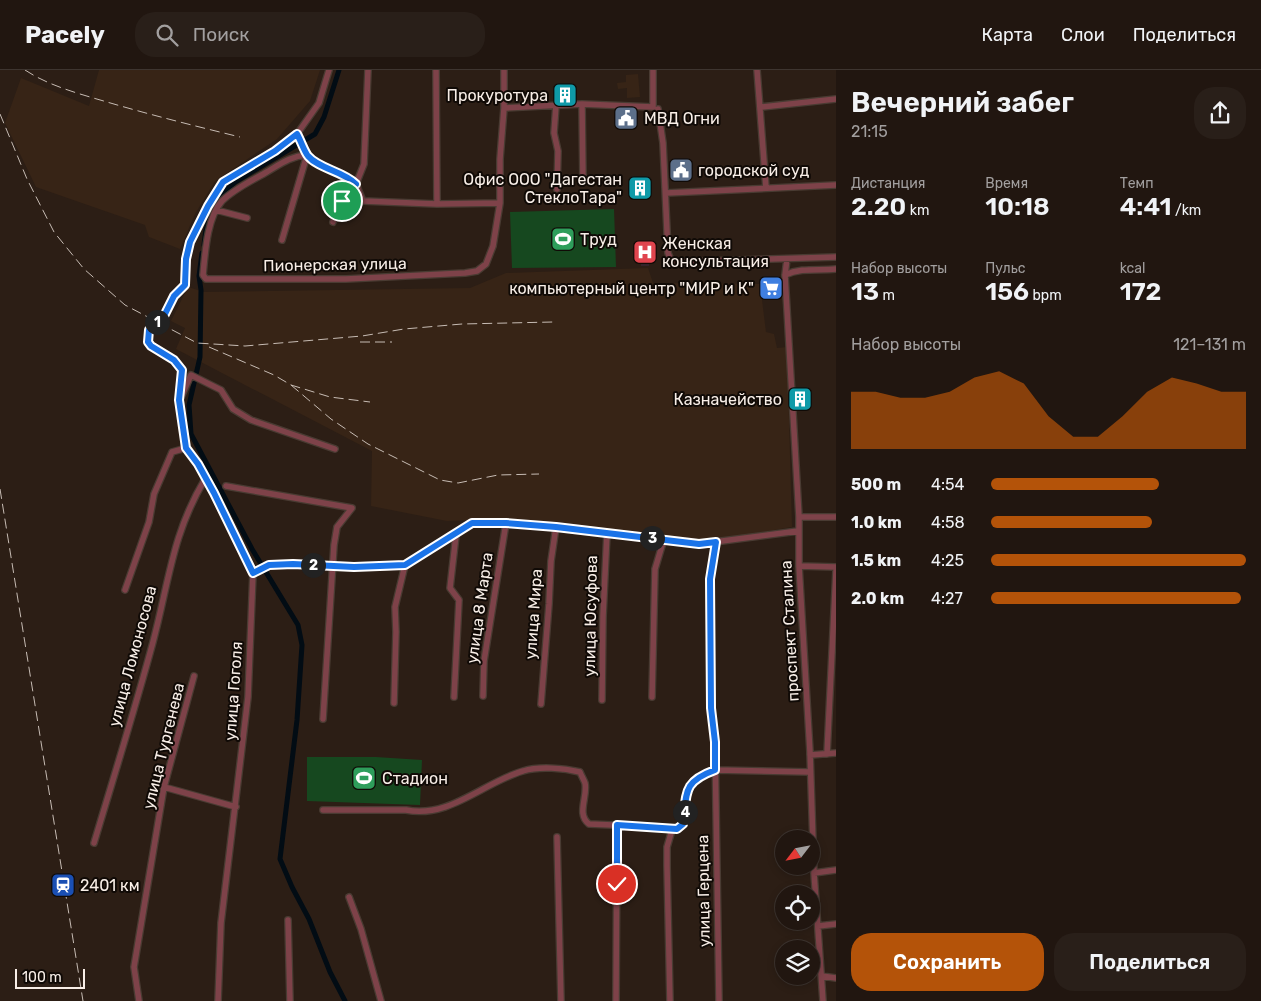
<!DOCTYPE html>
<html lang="ru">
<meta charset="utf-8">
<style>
:root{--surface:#211610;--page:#291f19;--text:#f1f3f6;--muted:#a29f9f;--line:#3e3530;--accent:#b45309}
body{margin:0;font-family:Rubik,sans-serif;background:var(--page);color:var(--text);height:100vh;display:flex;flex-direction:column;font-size:19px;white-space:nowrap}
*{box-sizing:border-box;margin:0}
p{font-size:16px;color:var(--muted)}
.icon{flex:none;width:28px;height:28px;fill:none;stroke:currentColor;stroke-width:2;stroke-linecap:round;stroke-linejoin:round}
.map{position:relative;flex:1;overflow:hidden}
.side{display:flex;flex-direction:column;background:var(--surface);width:425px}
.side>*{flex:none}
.needle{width:32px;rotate:238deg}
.buttons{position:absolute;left:775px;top:760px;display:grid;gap:10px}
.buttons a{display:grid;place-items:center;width:45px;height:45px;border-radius:50%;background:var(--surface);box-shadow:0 2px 8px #0003,0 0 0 1px var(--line);font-size:25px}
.scale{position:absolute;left:15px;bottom:12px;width:70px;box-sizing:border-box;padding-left:5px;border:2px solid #f8eee7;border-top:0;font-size:14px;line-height:18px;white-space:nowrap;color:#f8eee7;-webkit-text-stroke:4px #100a06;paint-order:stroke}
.pin{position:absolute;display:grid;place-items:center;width:42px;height:42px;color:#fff;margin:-21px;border:2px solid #fff;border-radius:50%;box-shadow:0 1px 5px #0007}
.km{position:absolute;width:25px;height:25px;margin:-12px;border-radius:50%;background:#222;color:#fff;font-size:14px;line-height:25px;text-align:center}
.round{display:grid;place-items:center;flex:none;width:52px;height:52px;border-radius:20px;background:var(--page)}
.summary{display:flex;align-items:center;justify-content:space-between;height:85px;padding:0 15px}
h1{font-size:28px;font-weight:600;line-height:38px}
.metrics{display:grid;grid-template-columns:repeat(3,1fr);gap:8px;height:85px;padding:5px 15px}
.metrics div{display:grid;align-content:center}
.metrics b{font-size:25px;font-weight:600}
.metrics small{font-size:14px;font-weight:400}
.metrics p{font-size:14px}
.chart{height:140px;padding:10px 15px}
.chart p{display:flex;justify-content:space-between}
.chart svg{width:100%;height:90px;margin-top:5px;fill:var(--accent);opacity:.7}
.button{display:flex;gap:10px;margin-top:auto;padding:10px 15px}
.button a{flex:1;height:58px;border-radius:20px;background:var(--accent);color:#fff;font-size:20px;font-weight:600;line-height:58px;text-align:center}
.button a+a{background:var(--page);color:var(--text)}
ul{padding:0 15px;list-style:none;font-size:16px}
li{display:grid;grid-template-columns:80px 60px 1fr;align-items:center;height:38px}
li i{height:12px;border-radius:6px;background:var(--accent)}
header{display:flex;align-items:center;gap:30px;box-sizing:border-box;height:70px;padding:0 25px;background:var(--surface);border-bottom:1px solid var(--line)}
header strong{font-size:24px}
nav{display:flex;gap:28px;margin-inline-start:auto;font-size:18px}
.search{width:350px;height:45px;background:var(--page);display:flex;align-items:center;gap:12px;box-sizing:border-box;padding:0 18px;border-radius:20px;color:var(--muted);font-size:19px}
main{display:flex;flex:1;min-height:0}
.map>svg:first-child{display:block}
.built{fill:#372416}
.medical{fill:#34232b}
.green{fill:#16481f}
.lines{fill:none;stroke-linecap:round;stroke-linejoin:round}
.canal{stroke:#020c14;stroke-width:5}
.minor-casing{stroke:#493b32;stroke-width:8}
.minor{stroke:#7e4249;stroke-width:5.5}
.rail{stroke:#c7bcb4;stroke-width:1;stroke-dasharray:10 5;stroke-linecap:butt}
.route-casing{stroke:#fff;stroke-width:10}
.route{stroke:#1a73e8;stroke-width:6}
.labels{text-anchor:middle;stroke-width:4;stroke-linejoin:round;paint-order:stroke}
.poi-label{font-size:16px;fill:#f8eee7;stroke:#100a06;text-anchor:start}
.street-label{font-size:16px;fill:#f8eee7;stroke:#100a06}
</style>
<header>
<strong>Pacely</strong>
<div class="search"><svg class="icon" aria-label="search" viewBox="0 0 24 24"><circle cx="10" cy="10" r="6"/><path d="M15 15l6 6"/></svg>Поиск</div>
<nav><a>Карта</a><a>Слои</a><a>Поделиться</a></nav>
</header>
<main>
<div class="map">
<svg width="836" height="931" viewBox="0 0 836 931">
<rect width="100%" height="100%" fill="#2c1e15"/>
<path class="built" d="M99,0H320L310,31L277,69L215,111L195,144L180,179L149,167L145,155L36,117L5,53L21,8L89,36Z
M638,4L640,27L627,28V18L618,19L617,13L626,12V5Z
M648,198L653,213L760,214L766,262L774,264L777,278L787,277L792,457L703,472L505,449L447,451L371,436L372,381L176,279L185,258L171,251L188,217L204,222L470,218L506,203Z"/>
<path class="medical" d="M641,175H649V196H641Z"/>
<path class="green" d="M614,139L616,197L512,198L510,142Z
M307,687H376L422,690L420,735L307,731Z"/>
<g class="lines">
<path class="canal" d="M214,139L219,127L235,112L315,64L324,47L339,0
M204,175L206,159L210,149
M202,183L199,206L201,220L200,287L189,335L191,364L252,479L298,555L302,575L297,650L280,789L292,817L309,849L330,902L345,931"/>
<g class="minor-casing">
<path id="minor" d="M436,0L437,134
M757,0L766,118
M582,34L583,112
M556,35L554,63L558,81L557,119
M761,37L836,29
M504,38L582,34L653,37V0
M658,39L663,73L668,183L671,190L678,192L836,187
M297,64L307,85L318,94L351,109L356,114L363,131L437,134L500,133
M666,123L836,115
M216,140L247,148
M333,152L344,123L356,114L364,94L368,0
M282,170L307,85C290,86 279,95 265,103C251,111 234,119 222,131C207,147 205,184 203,205L206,209H346L465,203L477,201L486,194L493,176L500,133V89L504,38V0
M787,189L785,205L799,447V496L810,682L814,803L823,931
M785,205C802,197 819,201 836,199
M181,327L191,305L221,320L233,339L251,350L335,379
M226,416L352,438L337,457L334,475L323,649
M799,447H836
M716,472L710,509L711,638L715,672L719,931
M799,496L836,497
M253,503L269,495L293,494L332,496L381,497L405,495L472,453H506L556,457L699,474L798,461
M125,520L149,452L154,424L172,382L186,378
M483,626L484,591L506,453
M454,627L459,530L450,518L456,465L459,461
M652,627L655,499L664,469
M602,630L603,546L607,463
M394,633L396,562L395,537L405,495
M541,634L549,534L551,491L556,457
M810,682V685L836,683
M827,684L836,501
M164,717L236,737
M323,740H406C449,749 484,712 523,701C539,696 564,698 580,702C581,705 584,710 585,713C588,727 576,744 589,754L661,757C671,759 675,760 683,754C687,723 682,711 715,700L810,702
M557,767L561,931
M94,773C114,706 135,639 153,572C169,512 172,464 205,409
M814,803L836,800
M349,827L361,859L381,931
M288,850L290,931
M818,856L836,854
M822,906L836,908
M139,931L134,897L164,717L194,606
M218,931L221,853L248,627L253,503L214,423L197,394L186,378L179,330L182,300L174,290L151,276L148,272L149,260L164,246L174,226L185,215L186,189L189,172L208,136L223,112L275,81L297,64L319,33L329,0
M616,931L617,755
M670,931L667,796V777L672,760"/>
</g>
<use href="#minor" class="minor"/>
<path class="rail" d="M25,0C49,16 80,24 107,32C151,45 195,56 240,67
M0,44L27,109L54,162L84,199L125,235L197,273L245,276L362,266L404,259L462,254L553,252
M360,272H392
M209,277L274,305L291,315L330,327L370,332
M291,315L331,349L368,374L440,410L458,413L498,405L539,404
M0,419L83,931"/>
</g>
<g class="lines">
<g class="route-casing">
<path id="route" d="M342,131L344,123L356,114C343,101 319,99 308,86C304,81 301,71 297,64L275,81L223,112L208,136L190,172L186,189L185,215L174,226L164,246L149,260L148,272L151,276L174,290L182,300L179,330L186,378L198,394L214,423L253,503L269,495L293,494L354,497L405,495L472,453H506L556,457L699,474L716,472L710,509L711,638L715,672V700C682,712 687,723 683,754L677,759L617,755V814"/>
</g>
<use href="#route" class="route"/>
</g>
<defs>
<g id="building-square" transform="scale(1.25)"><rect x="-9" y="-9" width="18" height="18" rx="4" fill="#0f9aa8" stroke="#100a06"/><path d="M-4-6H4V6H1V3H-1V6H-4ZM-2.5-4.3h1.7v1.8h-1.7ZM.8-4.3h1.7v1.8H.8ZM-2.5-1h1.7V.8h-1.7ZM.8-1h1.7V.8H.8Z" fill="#fff"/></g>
<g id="civic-square" transform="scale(1.25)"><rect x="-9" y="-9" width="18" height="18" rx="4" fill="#5c6f8a" stroke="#100a06"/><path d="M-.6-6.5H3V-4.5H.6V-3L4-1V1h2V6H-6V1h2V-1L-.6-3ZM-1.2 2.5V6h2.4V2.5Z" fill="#fff"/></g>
<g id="stadium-square" transform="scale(1.25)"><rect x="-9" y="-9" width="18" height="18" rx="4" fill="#2e9e5b" stroke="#100a06"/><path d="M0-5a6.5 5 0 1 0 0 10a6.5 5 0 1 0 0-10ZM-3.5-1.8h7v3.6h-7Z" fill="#fff"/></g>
<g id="hospital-square" transform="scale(1.25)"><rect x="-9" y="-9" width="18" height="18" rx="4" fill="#e0444e" stroke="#100a06"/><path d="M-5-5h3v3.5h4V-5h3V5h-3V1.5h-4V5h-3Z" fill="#fff"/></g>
<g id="supermarket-square" transform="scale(1.25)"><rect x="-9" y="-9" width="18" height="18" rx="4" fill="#3f7fe0" stroke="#100a06"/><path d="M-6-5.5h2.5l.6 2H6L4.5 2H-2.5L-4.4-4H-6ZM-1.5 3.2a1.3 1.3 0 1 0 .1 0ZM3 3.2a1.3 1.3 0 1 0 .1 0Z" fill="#fff"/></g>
<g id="station-square" transform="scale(1.25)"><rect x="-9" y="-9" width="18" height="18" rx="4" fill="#1a4fb4" stroke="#100a06"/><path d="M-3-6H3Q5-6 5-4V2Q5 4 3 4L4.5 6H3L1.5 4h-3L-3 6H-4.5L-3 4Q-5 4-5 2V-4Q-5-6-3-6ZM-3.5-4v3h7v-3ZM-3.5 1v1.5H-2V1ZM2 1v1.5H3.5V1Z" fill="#fff"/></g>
</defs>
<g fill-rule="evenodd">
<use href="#building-square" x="565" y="25"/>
<use href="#civic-square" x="626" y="48"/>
<use href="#civic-square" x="681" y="100"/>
<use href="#building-square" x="640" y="118"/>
<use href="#stadium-square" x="563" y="169"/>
<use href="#hospital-square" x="645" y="182"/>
<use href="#supermarket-square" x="771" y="218"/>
<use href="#building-square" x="800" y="329"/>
<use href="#stadium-square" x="364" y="708"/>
<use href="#station-square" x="63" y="815"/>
</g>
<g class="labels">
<g class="poi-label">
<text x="548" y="31" text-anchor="end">Прокуротура</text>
<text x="644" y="54">МВД Огни</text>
<text x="698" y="106">городской суд</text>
<text x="622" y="115" text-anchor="end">Офис ООО "Дагестан<tspan x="622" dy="18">СтеклоТара"</tspan></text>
<text x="580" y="175">Труд</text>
<text x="662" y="179">Женская<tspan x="662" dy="18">консультация</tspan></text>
<text x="754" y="224" text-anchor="end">компьютерный центр "МИР и К"</text>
<text x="782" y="335" text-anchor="end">Казначейство</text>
<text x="382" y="714">Стадион</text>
<text x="80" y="821">2401 км</text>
</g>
<g class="street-label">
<text transform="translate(335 194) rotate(-1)" y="6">Пионерская улица</text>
<text transform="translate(479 538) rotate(-82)" y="6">улица 8 Марта</text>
<text transform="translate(533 544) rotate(-86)" y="6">улица Мира</text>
<text transform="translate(590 546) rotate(-89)" y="6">улица Юсуфова</text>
<text transform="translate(789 561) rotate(-93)" y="6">проспект Сталина</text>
<text transform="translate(132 586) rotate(-75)" y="6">улица Ломоносова</text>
<text transform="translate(233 621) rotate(-86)" y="6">улица Гоголя</text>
<text transform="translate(163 676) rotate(-76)" y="6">улица Тургенева</text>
<text transform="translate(703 821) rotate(-91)" y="6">улица Герцена</text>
</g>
</g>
</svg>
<div class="buttons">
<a><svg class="needle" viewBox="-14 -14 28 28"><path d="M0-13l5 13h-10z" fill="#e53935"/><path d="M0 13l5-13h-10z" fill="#a29f9f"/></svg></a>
<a><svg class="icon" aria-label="locate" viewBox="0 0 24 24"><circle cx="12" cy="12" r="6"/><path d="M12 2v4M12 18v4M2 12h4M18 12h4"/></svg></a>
<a><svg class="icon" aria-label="layers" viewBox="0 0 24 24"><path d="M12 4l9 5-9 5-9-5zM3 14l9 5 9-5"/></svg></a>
</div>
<div class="scale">100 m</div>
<div class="pin" style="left:342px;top:131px;background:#1e9e55"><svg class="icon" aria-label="arrive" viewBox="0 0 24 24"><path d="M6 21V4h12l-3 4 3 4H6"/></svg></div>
<div class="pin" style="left:617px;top:814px;background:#d93025"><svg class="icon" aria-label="check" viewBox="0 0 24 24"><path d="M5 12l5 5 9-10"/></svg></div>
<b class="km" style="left:157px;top:252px">1</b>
<b class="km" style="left:313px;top:495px">2</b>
<b class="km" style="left:652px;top:468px">3</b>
<b class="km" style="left:685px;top:742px">4</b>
</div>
<section class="side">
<div class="summary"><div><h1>Вечерний забег</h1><p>21:15</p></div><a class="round"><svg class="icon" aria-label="share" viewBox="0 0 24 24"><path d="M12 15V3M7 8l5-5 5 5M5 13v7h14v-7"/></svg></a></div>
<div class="metrics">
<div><p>Дистанция</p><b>2.20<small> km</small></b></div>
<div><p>Время</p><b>10:18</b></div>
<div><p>Темп</p><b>4:41<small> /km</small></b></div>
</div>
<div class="metrics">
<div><p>Набор высоты</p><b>13<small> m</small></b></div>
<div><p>Пульс</p><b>156<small> bpm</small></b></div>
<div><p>kcal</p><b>172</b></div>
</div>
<div class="chart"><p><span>Набор высоты</span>121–131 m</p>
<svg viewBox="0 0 160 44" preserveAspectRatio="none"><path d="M0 44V16L10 16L20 19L30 19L40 16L50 9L60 6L70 12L80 28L90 38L100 38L110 28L120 16L130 9L140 12L150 16L160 16V44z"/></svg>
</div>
<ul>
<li><b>500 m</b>4:54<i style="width:66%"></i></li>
<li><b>1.0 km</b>4:58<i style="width:63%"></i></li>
<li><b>1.5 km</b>4:25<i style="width:100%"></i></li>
<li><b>2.0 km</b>4:27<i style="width:98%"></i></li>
</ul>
<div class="button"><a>Сохранить</a><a>Поделиться</a></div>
</section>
</main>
